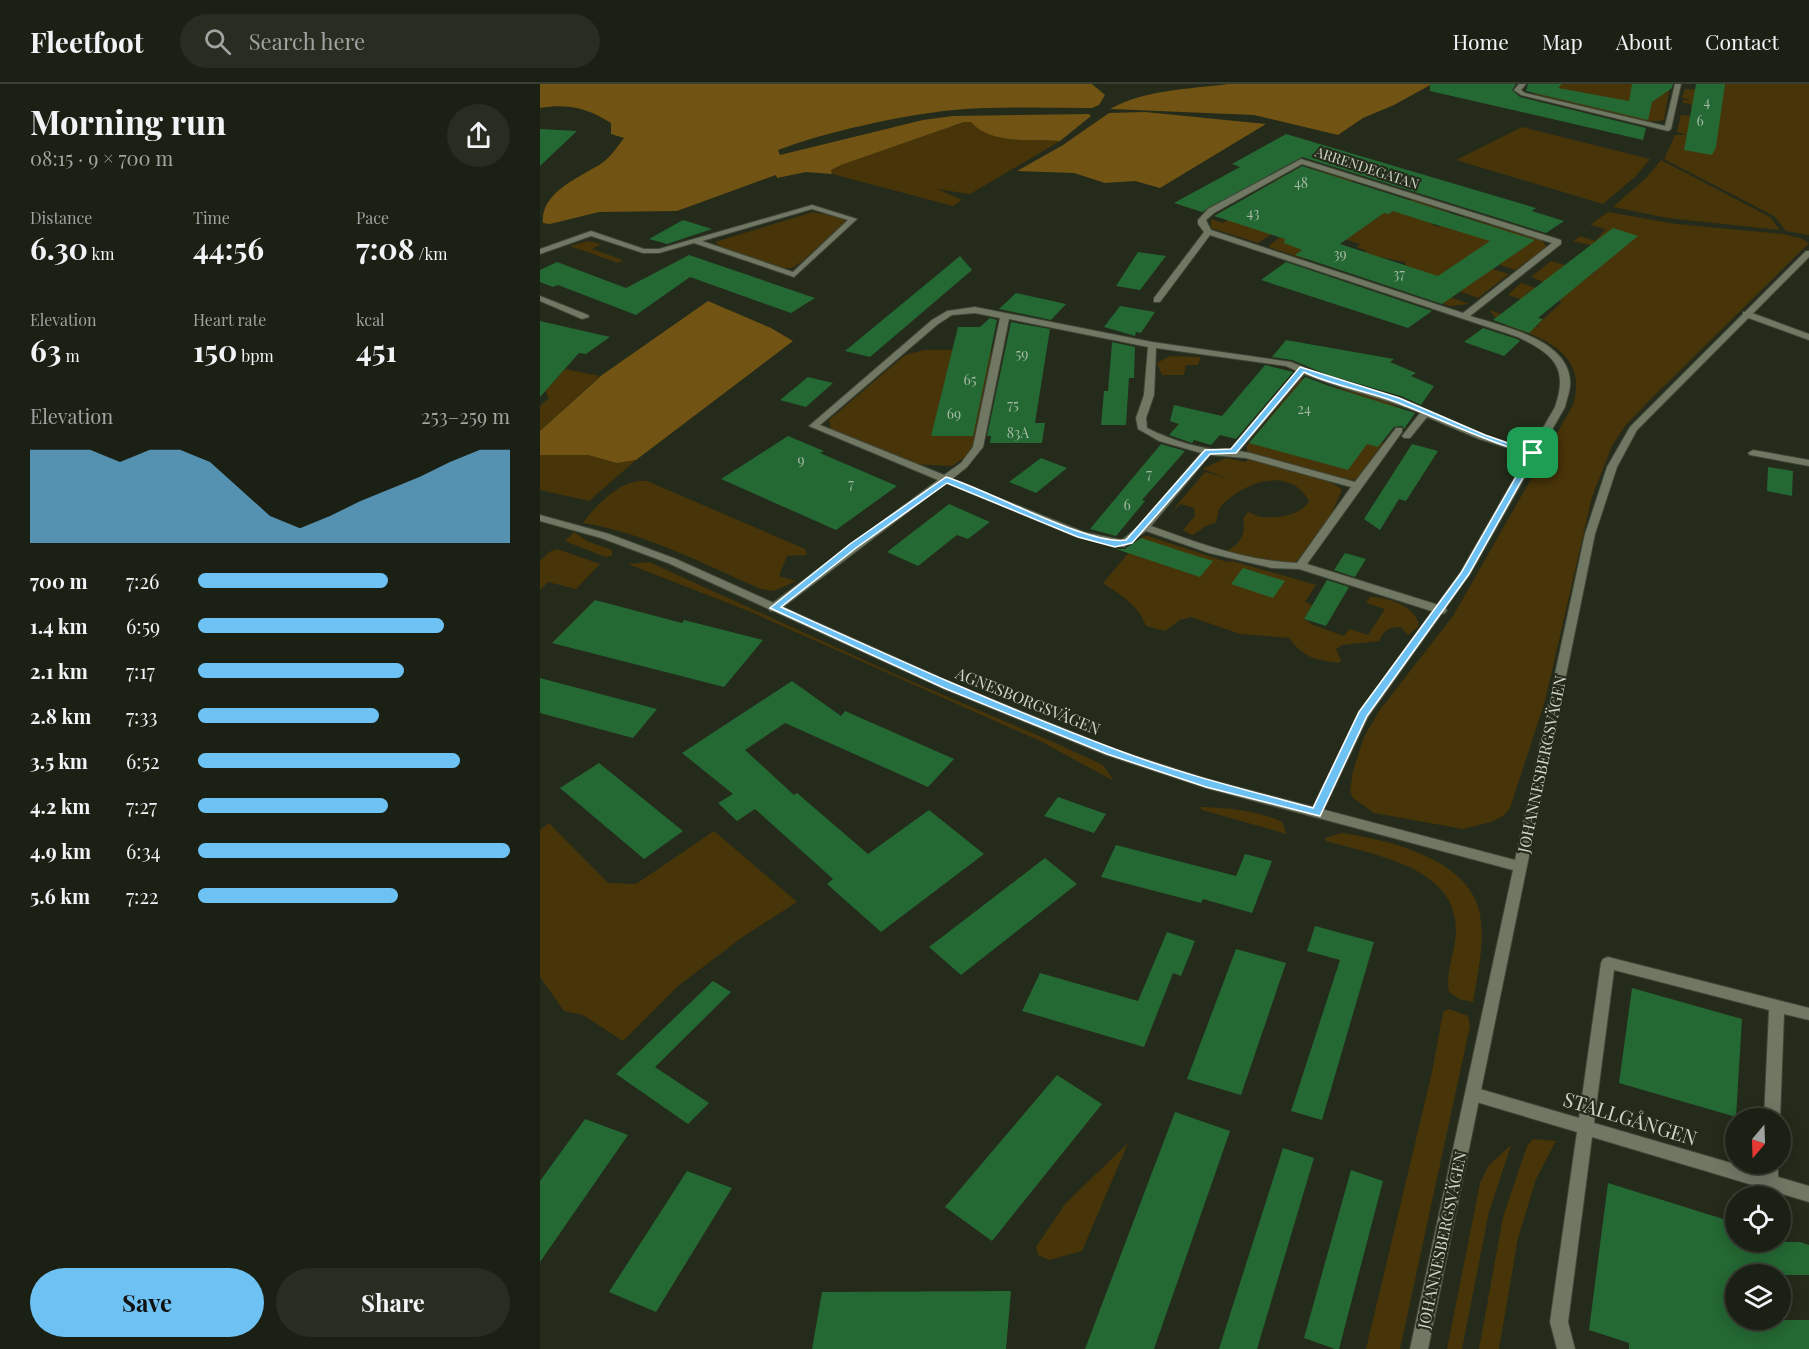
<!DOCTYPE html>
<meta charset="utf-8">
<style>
:root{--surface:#1b2014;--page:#282d22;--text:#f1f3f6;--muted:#a0a3a0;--line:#393e34;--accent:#6ec2f3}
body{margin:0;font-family:"Playfair Display",serif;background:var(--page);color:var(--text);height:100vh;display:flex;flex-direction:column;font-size:22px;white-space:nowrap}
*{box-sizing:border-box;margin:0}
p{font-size:20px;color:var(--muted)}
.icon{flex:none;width:33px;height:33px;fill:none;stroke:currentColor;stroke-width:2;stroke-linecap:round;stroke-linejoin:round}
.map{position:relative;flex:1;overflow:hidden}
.details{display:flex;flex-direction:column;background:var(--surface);width:540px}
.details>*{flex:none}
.needle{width:39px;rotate:199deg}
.fabs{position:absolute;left:1185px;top:1024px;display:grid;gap:12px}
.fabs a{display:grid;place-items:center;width:66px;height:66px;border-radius:50%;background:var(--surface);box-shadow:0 3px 15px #0003,0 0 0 2px var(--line);font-size:30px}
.pin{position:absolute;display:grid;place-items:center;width:51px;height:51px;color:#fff;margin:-26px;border-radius:12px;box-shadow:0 3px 9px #0006}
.round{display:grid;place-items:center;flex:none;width:63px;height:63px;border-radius:32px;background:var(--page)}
.headline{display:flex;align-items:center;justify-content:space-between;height:102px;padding:0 30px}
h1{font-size:33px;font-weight:700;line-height:45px}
.metrics{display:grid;grid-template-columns:repeat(3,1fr);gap:9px;height:102px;padding:6px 30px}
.metrics div{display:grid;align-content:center}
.metrics b{font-size:30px;font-weight:700}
.metrics small{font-size:16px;font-weight:400}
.metrics p{font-size:16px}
.chart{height:168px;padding:12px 30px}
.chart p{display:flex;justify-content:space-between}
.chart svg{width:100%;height:108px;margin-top:6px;fill:var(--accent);opacity:.7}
.button{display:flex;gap:12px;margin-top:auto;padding:12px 30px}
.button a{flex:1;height:69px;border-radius:36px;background:var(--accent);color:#111;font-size:24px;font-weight:700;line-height:69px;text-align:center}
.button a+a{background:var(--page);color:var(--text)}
ul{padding:0 30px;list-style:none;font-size:20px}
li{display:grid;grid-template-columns:96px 72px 1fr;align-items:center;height:45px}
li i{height:15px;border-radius:8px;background:var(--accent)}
header{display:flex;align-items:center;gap:36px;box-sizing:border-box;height:84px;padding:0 30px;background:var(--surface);border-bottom:2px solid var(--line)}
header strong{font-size:28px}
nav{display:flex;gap:33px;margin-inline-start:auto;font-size:21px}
.search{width:420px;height:54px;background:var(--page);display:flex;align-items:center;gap:15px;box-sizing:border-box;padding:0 21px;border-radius:33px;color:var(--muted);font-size:22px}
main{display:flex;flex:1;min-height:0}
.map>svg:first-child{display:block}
.green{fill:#483409}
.forest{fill:#715313}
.building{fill:#246833;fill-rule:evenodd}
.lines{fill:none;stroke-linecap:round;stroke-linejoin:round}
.service-casing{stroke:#404637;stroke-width:2}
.minor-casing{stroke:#404637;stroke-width:2}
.tertiary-casing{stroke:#404637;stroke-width:2}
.service{fill:#707864;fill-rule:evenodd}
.minor{fill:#707864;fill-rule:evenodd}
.tertiary{fill:#707864;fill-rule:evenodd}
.route{fill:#6ec2f3;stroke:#fff;stroke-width:1.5;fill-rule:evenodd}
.labels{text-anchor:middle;stroke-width:4.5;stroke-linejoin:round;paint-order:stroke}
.number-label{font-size:14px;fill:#a5baa4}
.far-street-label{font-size:14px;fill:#d0d5ca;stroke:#242b1a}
.street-label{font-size:16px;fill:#d0d5ca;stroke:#242b1a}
.near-street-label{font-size:20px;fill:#d0d5ca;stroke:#242b1a}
</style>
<header>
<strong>Fleetfoot</strong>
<div class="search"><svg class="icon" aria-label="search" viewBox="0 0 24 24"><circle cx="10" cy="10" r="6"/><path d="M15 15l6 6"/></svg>Search here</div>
<nav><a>Home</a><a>Map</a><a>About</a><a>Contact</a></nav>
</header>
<main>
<section class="details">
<div class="headline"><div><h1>Morning run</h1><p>08:15 · 9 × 700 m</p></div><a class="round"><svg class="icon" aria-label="share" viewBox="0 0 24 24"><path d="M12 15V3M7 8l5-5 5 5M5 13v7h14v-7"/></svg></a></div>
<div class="metrics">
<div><p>Distance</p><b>6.30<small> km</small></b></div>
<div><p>Time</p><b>44:56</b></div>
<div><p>Pace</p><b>7:08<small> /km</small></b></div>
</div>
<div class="metrics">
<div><p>Elevation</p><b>63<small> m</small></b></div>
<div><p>Heart rate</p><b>150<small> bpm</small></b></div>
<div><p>kcal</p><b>451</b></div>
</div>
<div class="chart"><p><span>Elevation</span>253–259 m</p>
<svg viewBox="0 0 160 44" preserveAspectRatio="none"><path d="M0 44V6L10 6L20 6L30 11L40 6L50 6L60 11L70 22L80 33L90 38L100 33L110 27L120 22L130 17L140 11L150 6L160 6V44z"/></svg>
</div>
<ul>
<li><b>700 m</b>7:26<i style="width:61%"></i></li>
<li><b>1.4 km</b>6:59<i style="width:79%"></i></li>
<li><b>2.1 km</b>7:17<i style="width:66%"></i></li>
<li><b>2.8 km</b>7:33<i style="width:58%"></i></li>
<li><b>3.5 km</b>6:52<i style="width:84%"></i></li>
<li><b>4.2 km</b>7:27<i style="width:61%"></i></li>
<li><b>4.9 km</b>6:34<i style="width:100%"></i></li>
<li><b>5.6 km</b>7:22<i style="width:64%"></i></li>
</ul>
<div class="button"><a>Save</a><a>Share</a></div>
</section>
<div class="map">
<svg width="1269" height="1265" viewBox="0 0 1269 1265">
<rect width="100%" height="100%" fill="#242b1a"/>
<path class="green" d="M993,0H1130L1124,36L1110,38L994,10L989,6Z
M1156,0H1269V151L1246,147L1234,132L1124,75L1135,51H1147L1137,48L1141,31L1151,32L1172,27L1151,25V20L1143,19V16H1152L1142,14L1145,5L1163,6Z
M424,38H431C450,61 492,55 520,57L430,110L397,105L422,116L413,122L292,90L291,86L301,81Z
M982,43L1110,75L1095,93L1063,120L916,76Z
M1121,76L1230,133L1240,146L1128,134L1073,123L1106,94Z
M759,85H772L813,97L804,102L857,124L871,115L909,128L891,140L899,143L917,131L1002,156L1007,163L975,186L955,179L949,184L969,190L938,214L916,206L910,213L929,220L909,222L871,208L865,178L841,173L817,191L782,180C796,170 813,177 827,167L817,163L820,160L798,153L765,175L728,163L746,148L741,144L718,159L671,144V135L683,139L746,101L734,97Z
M273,128L303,134L305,138L264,176L252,184H242L181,163L175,158Z
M1068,128L1136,140L1243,150L1260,154L1269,159L1109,317L1085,342L1072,362L1052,413L1005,617L970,724L963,732L951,738L923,745L834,729L813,714L810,707L813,687L824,653L839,627L913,532L1033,321C1045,281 1021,261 985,248C972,243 956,240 950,226L999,243L998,240L1022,218L991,207L981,215L968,211L981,199L1016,211L1021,205L991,193L1011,177L1053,190L1067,165L1033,157L1040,152L1055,157L1066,145L1050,141Z
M49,157L61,160L52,165L83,176L78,179L30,162Z
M384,266H451V277L433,362L431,369L412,382L373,380L291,345L289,336L365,271Z
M630,272L661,273L658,281H646L644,291H622L617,279Z
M25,285L60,292L0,347V322L9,314L5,307Z
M761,295L841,315L874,331L818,317L796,347L842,359L847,357L817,395L808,396L708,368L706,363Z
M0,371H48L77,379L96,376L49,417L0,406Z
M686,374L706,378L708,375C731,382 786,390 802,406L791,431L754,481L747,482L680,468C698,465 707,451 703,435L708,428C713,429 717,433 721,433C737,435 762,431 769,417C750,382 705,397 682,421C677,426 678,433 676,439C664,440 661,447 652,451L643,446L655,432L654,424L640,420L633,428L637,421L665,388L690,395L662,385Z
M107,397L265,465L267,471L247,472L239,492L256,497L234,507L221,505C163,480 106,449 43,439C57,420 82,394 107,397Z
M34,448L47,457L72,466V472L65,473L25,457Z
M608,452L687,478L692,477L776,501L765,518L772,521L764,535L773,541L804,552L809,545L828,551L845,525L826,519L830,513C847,513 877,522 879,542L868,551L861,543C849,543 844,546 839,557L802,561L796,565L801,576L799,579C774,575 765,575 749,554L700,550L651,533L640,536L625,547L606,542C599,521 580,511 563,499L602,453Z
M17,465L60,480L36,505L8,498L0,506V477L9,468Z
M109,478L359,592L511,657L563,681L574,697L500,657L211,528L88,480Z
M660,723C687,724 717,726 742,738L747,750L662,726Z
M9,739L68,799L96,800L174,747L257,818L204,852L138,902L83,957L43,931L24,927L0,893V746Z
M801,749C847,755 927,775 939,826C946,855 938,888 933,918L919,915L909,908C905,890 915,868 916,849C919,783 834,771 786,757L785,754Z
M909,925L928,932L930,942L860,1265H826L892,988L902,934L904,927Z
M993,1055L1016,1057L996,1095L978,1154L959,1265H939L963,1133L987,1062Z
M588,1059L542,1167L509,1176L498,1171L496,1163L525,1120Z
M971,1061L949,1128L922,1265H907L940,1099L949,1081Z"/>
<path class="forest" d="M0,0H552L565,11L559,21L552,24C506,24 459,22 413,26C363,31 285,48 238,66L240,71L383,36L413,32L549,30L551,32L520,57C492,55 450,61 431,38H424L301,81L291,86L292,90L266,88L237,94L236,91L137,127L59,128L10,140L3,139C0,107 43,92 62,79C71,73 77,63 84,54L71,50V39C48,24 27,19 0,24Z
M688,0H892L854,21L823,34L798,51L714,31L570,25C603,6 650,5 688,0Z
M605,28L726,40L620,104L595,97L565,99L534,89L477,87L523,61L569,29Z
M168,217L231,244L253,257L96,376L77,379L48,371H0V347L62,291Z"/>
<path class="building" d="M890,0H976L972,6L980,13L1106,44L1103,56L890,7Z
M988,0H1022L1018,4L1089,17L1092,0H1133L1132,4L1112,18L1108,36L986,7Z
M1156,0H1185L1176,63L1172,71L1144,66Z
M0,45L37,47L0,82Z
M746,50L996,124L992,127L1024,137L1006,149L762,73L662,128L634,119L700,83L692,80Z
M762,82L995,156L902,220L755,171L762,166L744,159L745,155L674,132ZM853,127L884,137L950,157L898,192L800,160L844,129L849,130Z
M143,136L172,145L127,160L109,155Z
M1073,144L1098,152L998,234L1003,235L989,249L953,236Z
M598,168L626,172L600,206L576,202Z
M149,171L275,214L251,229L150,193L96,231L18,201L13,203L0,198V186L17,178L86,204Z
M420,172L432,186L330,273L305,267Z
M746,178L892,227L868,244L721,196Z
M476,209L526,220L511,236L459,225Z
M580,222L615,228L601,249L596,248L595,252L564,243Z
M450,234L457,236L433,352H391L418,243H440Z
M0,237L70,253L46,270L39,269L0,313Z
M471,238L510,245L495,339H505L502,359H450L451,352H447Z
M943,244L977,255L980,257L964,272L924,258Z
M746,256L854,275L850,278L876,289L871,292L894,302L881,321L861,312L788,291L752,276L732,273Z
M572,258L595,263L594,294H589L586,341H561L564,307H568Z
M725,281L753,288L696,355L680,351L671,361L654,356L652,359L629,351L639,340L630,337L634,321L682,332Z
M268,293L293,299L266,323L240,316Z
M765,293L792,303L875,329L864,345L862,342L854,343L838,363L827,360L808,386L709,359Z
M248,352L284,367L280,369L357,402L296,446L181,395Z
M621,360L645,367L602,416L605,417L576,452L550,445Z
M872,360L898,367L866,417L859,415L840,446L824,435Z
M501,374L527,384L496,409L469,398Z
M1228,383L1253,387L1252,412L1227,407Z
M409,420L450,438L428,455L417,451L378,482L347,468Z
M601,454L647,469L673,477L660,493L576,465H585Z
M805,469L826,475L815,493L794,486Z
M703,484L745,497L733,514L691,500Z
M787,496L809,503L786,542L764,535Z
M55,516L142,539L144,536L223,556L184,603L12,559Z
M0,594L117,625L93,654L0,629Z
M252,597L301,632L305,627L414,675L388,703L245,639L205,666L254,711L257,709L328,770L389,726L444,770L341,848L287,800L293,795L215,725L197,737L178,719L193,710L142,669Z
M59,679L143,747L104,775L20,704Z
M518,713L566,730L554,749L504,732Z
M576,761L696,792L705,770L732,777L712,829L663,815L661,819L561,793Z
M505,774L537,800L421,891L389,863Z
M775,842L834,858L782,1036L751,1027L800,876L767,867Z
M627,848L655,857L641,892L633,889L604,963L482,927L500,889L598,917Z
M696,865L746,879L701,1011L647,995Z
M173,897L191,908L115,983L169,1019L148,1040L76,990Z
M1092,904L1202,935L1196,1033L1079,999Z
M517,991L562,1020L452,1157L405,1123Z
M635,1028L690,1047L614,1265H545Z
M45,1035L88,1051L0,1178V1097Z
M743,1064L774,1074L717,1265H679Z
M811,1086L843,1097L799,1265H795L764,1254Z
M147,1087L192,1104L116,1228L69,1208Z
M1068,1099L1196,1139V1158H1260L1269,1161V1191H1196V1236H1269V1265H1089V1259L1049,1246Z
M471,1207L466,1265H272L282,1208Z"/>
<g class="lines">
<g class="service-casing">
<path id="service" d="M435,223L612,258L751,278L787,293L860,314L945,351L998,369L993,372L939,355L887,333L870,354H864L862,352L880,329C842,313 802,306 764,290L699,367L710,369L815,398L856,344H862V348L767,480L905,523L907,526L905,529L901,530L759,485L732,484L669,469L606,447L584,463L537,453L406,399L238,527H230L228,524L230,521L398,396L269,342L392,236L407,227ZM435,229L460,234L433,363L421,379L404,391L280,341L398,240L412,231ZM469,235L608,263L604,311L596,334L598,345L619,357L661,369L600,441L582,456L544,448L412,395L427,383L443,363ZM616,264L746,282L757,287L689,367C660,365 633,357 607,344L606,334L614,311ZM670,371L706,374L811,403L757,479C706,477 658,459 611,442Z
M1213,366L1269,376V382L1210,371L1208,369Z
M1068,873L1269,924V936L1244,930L1240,1035H1224L1229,926L1074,886L1054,1039L1222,1088V1080H1238V1093L1269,1102V1118L1052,1053L1028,1238L1035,1265H1017L1010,1238L1037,1048L933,1017L928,1015L925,1010L928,1005L933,1003L1039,1034L1061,879L1063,875Z"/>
</g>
<g class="minor-casing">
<path id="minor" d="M979,0H986L981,6L985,9L1125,42L1135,0H1141L1131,45L1128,47L981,11L974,6Z
M761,75L1021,156V160L930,232C962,242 1027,255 1030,296C1031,305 1027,314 1025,323L930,490L828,633L782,729L781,732H771L770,729L819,628L920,489L1015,323C1029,283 1013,270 978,253L670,151L620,218H614V214L664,148L658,140V136L668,125ZM762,80L1012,159L923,229L671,146L666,136L674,129Z
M272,121L317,135L254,193L154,159L119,169H103L51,152L0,170V165L51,147L104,165H119ZM272,125L308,136L253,188L162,157Z
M0,212L48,231L49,233L42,235L0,217Z
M1203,228H1209L1269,250V256L1203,232Z"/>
</g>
<g class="tertiary-casing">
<path id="tertiary" d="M1266,167H1269V173L1097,346L1077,383L1055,450L888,1265H870L973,786L666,704L566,671L404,605L128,479L61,454L0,437V431L69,450L136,475L412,599L574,665L667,695L975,776L1045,450L1067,383L1090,343Z"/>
</g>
<use href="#service" class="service"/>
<use href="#minor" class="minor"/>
<use href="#tertiary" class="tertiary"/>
</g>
<path class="route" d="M760,283L859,314L945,351L997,369L929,490L827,632L780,732L666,703L567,670L404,604L230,524L310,460L406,393C449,406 549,462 586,456L665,366L691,365ZM764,288C793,302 825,306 856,318C900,335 943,356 989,370L921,489L819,628L773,724C706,706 637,689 572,664C460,622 350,572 241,523L316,464L407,399L538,453L575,463L592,459L670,370L696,369Z"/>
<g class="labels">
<g class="number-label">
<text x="1167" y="23">4</text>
<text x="1160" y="42">6</text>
<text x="761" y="104">48</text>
<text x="713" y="134">43</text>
<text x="800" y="175">39</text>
<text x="859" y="195">37</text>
<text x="482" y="275">59</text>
<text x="430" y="301">65</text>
<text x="473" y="326">75</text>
<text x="764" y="330">24</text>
<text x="414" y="335">69</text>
<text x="478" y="354">83A</text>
<text x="261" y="381">9</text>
<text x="609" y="395">7</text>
<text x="311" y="405">7</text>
<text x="587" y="426">6</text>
</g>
<g class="far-street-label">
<text transform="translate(827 84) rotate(18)" y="5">ARRENDEGATAN</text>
</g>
<g class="street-label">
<text transform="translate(488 617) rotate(22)" y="6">AGNESBORGSVÄGEN</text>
<text transform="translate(1002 680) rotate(-78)" y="6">JOHANNESBERGSVÄGEN</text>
<text transform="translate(902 1156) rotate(-78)" y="6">JOHANNESBERGSVÄGEN</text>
</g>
<g class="near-street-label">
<text transform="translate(1090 1035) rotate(17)" y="7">STALLGÅNGEN</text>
</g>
</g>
</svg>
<div class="fabs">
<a><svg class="needle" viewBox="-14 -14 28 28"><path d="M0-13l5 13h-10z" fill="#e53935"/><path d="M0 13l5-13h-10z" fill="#a0a3a0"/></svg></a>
<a><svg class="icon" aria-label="locate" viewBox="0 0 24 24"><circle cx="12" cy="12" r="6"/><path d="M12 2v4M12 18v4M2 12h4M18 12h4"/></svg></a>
<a><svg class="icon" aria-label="layers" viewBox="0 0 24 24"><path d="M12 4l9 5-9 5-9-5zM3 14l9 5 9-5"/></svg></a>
</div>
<div class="pin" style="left:993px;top:369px;background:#1e9e55"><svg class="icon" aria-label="arrive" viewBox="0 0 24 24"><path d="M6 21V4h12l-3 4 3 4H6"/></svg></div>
</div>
</main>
